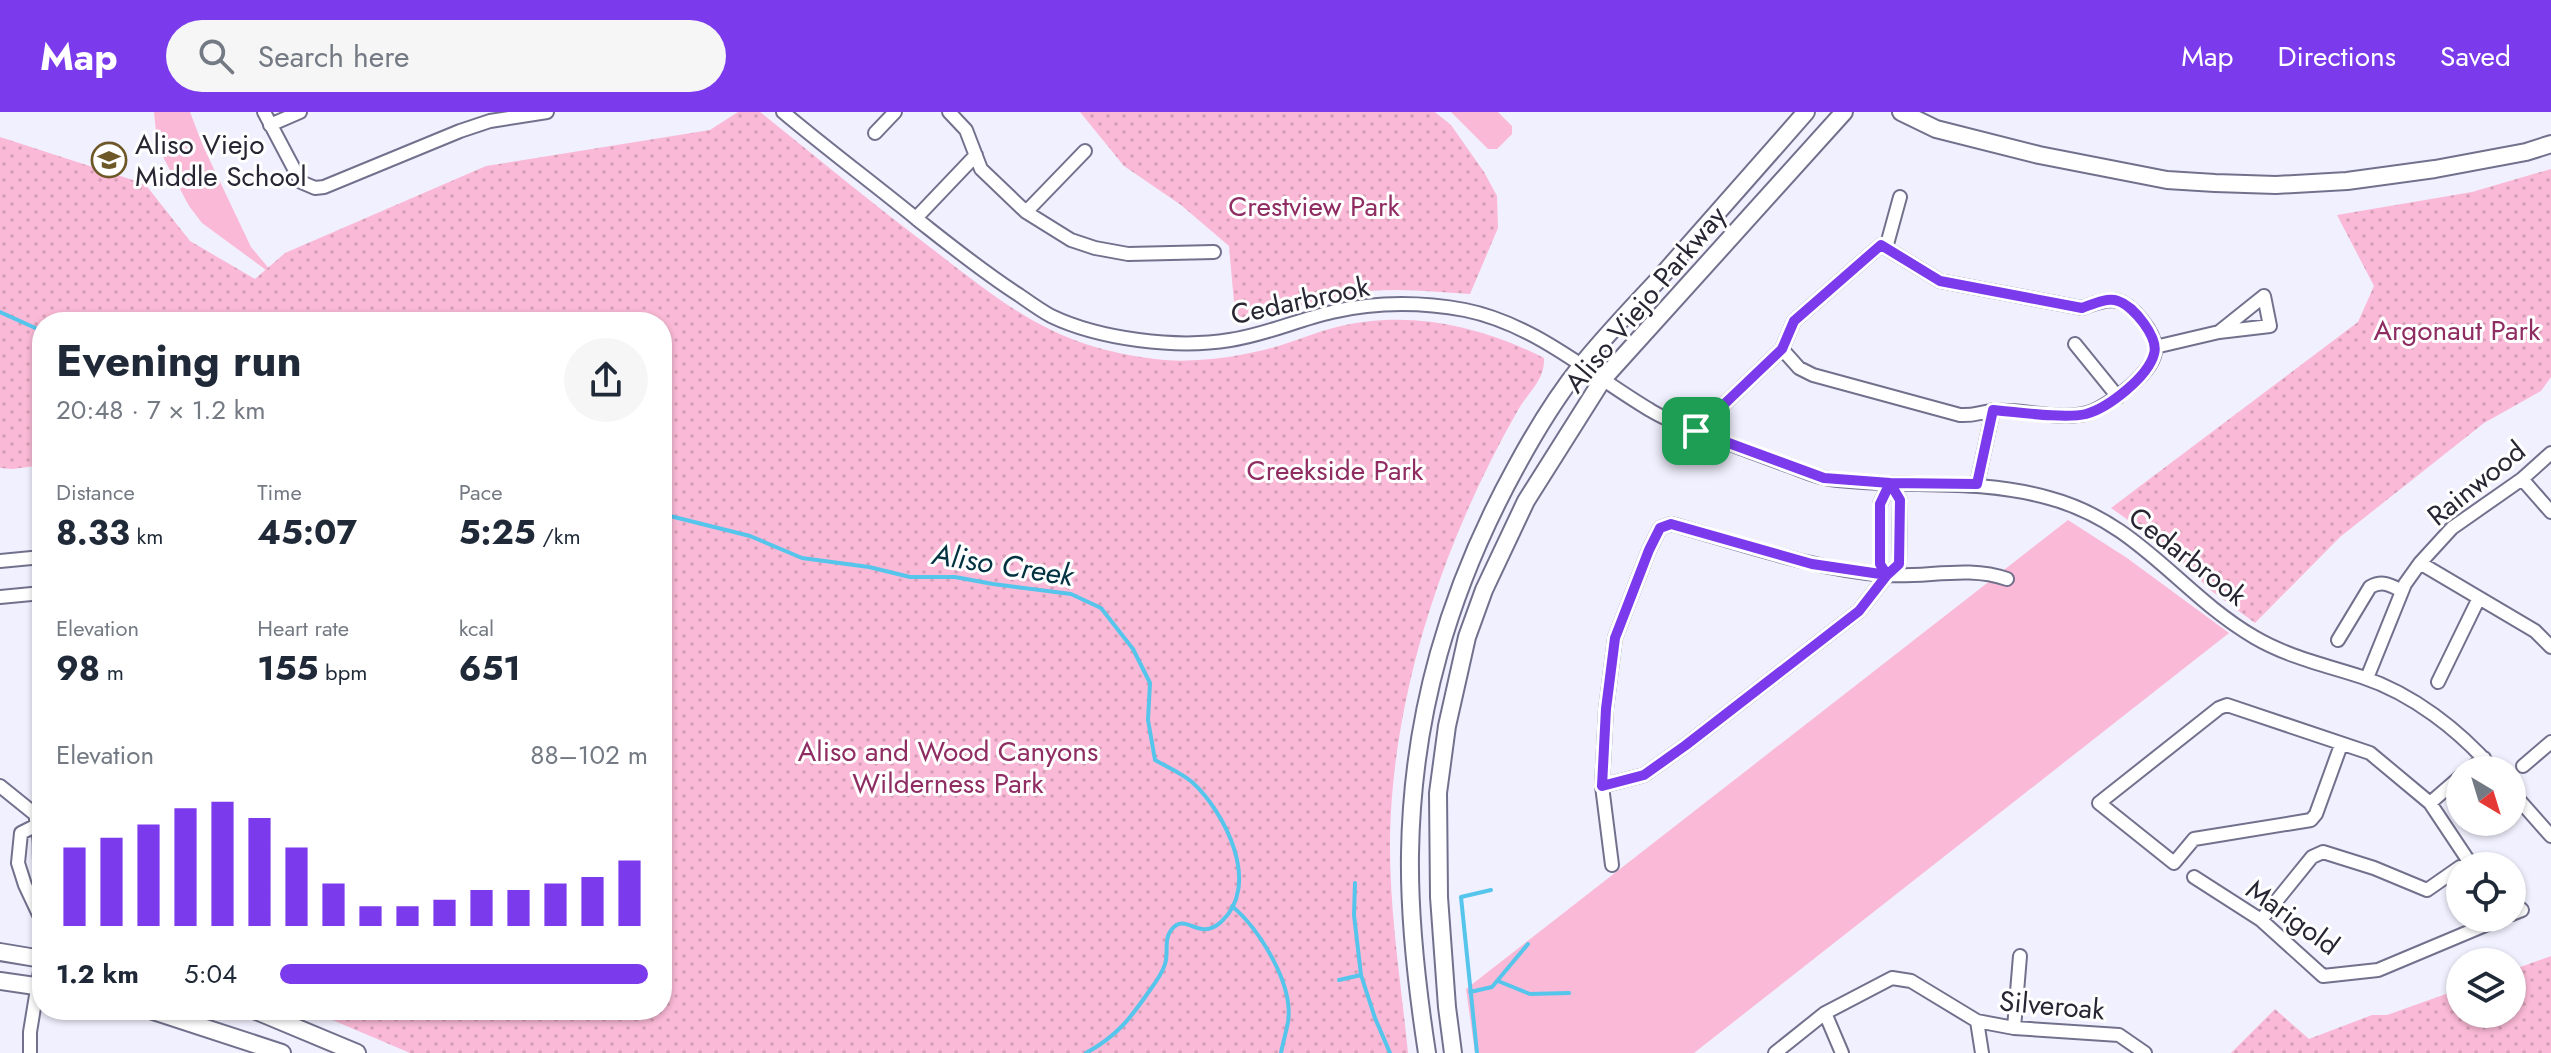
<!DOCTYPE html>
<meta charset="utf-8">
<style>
:root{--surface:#fff;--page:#f6f6f7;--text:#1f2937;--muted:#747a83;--accent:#7c3aed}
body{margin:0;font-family:Jost,sans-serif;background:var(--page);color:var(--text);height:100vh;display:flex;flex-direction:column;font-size:30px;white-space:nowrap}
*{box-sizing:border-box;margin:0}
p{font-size:26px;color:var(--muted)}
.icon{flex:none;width:44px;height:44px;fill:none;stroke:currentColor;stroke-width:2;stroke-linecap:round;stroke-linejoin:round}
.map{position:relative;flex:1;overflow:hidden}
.panel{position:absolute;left:32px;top:200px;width:640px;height:708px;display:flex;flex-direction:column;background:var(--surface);border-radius:32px;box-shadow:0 2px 6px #0004}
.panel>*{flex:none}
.needle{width:52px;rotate:142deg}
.buttons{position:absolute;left:2446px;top:644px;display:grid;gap:16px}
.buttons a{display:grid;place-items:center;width:80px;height:80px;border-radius:50%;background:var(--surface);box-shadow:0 2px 6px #0004;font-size:40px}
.pin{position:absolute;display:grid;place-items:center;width:68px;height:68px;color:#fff;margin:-34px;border-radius:16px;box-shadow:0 4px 12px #0006}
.round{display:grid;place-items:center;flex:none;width:84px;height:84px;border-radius:42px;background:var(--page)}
.summary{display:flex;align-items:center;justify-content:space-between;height:136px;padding:0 24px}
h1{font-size:44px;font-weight:700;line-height:60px}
.metrics{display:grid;grid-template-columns:repeat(3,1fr);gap:12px;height:136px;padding:8px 24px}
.metrics div{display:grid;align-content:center}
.metrics b{font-size:34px;font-weight:700}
.metrics small{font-size:22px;font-weight:400}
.metrics p{font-size:22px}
.chart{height:224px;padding:16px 24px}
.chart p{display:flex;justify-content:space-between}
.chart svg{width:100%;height:144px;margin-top:8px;stroke:var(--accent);stroke-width:6}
ul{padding:0 24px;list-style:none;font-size:26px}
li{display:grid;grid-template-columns:128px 96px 1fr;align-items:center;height:60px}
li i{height:20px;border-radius:10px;background:var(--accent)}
header{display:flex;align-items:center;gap:48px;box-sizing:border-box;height:112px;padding:0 40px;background:var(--accent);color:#fff}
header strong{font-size:38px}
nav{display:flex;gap:44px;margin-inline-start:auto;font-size:28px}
.search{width:560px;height:72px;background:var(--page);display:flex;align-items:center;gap:20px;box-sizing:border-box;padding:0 28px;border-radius:44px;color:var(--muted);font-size:30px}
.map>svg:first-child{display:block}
.grass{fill:#fab9d6}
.park{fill:url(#park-dots)}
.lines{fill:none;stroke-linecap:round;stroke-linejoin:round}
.stream{stroke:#55c5ec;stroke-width:4}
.minor-casing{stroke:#72718d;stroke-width:16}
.major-casing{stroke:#72718d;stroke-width:20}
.minor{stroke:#fff;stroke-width:12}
.major{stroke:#fff;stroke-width:16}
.route-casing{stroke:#fff;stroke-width:16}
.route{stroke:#7c3aed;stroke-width:10}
.labels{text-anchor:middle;stroke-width:6;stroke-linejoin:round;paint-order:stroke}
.poi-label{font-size:28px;fill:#272632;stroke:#fff;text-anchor:start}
.park-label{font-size:28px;fill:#8f2c62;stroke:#fff}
.street-label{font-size:28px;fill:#272632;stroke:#fff}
.water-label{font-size:30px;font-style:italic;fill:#003242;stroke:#fff}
</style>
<header>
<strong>Map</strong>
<div class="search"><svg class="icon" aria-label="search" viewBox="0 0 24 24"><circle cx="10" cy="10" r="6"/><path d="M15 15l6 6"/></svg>Search here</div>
<nav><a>Map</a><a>Directions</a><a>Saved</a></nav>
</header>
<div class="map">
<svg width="2551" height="941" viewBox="0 0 2551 941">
<defs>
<pattern id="park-dots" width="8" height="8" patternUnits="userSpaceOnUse" patternTransform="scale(2)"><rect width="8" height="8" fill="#fab9d6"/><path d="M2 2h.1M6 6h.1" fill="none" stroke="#d69fb8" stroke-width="1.8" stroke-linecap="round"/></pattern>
</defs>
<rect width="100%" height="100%" fill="#f1f0fe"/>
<path class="grass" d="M154,0H190L203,34L251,135L277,166L202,111L189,94L162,43L156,20Z
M1451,0H1498L1512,14V22L1497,37H1488Z
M2068,408L2127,446L2229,521L1694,941H1475L1466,877Z"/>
<path class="park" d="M738,0H760C817,46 873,92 931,136C1008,195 1054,235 1155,247C1192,252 1240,245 1275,235C1295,229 1314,221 1333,216C1407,197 1478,213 1544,246C1545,268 1529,279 1518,298C1482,361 1452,428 1430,497C1409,563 1395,631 1391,699C1386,779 1400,861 1408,941H410L309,898H662V210H42V353L13,357L0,356V25L145,72L190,129L255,167L285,141L486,54L710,18Z
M1080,0H1435L1451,13L1484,60L1497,84L1498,116L1470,182C1437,180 1404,176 1370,179C1325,183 1280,201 1236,213L1229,134L1181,93L1124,54Z
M2551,57V265L2541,279L2484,311L2340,425L2255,511L2209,477L2171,438L2111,396L2358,210L2374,174L2337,103L2472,80Z
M2551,844V941H2231L2275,897L2309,927L2372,903H2387L2460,877V902H2512V858Z"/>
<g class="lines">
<path class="stream" d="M0,200L42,219
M662,402L750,424L802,446L869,455L910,465H955L993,472L1071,482L1101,496L1133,537L1150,571L1148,608L1155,648C1167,655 1181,661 1192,670C1225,700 1262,773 1221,810C1199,830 1186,800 1172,817C1163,827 1169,841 1165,852C1162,862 1156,870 1150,878C1130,907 1117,924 1086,941
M1232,794C1259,817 1294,872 1288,910C1286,921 1283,930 1281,941
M1361,863L1375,906L1390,941
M1339,868L1361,863L1354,803L1355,771
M1498,869L1530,882L1569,881
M1470,880L1492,875L1528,832
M1477,941L1461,785L1491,778"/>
<g class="minor-casing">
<path id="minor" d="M264,0L301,70L315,76L324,75L460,19L490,9L547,0
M783,0C827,37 874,72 918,108C951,134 983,160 1019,183C1029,190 1040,198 1051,204C1099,227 1176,237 1230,228C1265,223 1297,208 1332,200C1375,190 1421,190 1465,198C1535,212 1591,263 1650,298C1666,308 1685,315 1703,322C1730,332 1757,342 1784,352C1799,357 1814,365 1830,367C1905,377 1975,365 2049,386C2139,410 2179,481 2254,525C2288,545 2325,553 2362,565C2413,582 2459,618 2494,658
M949,0L966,18L981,57L1026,100L1071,128L1095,136L1128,142L1214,140
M270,13L300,0
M875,21L895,0
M1026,100L1085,39
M916,106L976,43
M1886,136L1900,85
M2075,232L2118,285
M2155,235L2219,220L2270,214L2264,184L2219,220
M1696,319L1782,237L1794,209L1881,133L1940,169L2082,196C2093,192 2107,186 2118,189C2133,193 2154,220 2155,235C2158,259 2107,295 2088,301C2062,309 2022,297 1996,299C1982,299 1976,304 1960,303L1813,263L1799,256L1782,237
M2522,367L2551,400
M1977,372L1993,298
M0,449L42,445
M2420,451L2535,519L2551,535
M1887,463L1880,452V392L1890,371
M0,485L42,481
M2338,528L2370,475C2383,468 2390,473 2402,479
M2367,566L2405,472L2420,451L2452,416L2522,367L2551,341
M2438,570L2479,486
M2341,633L2316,702L2311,708L2194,727L2174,751L2099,691L2219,596L2227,593L2370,641L2430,691L2472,754
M2523,654L2551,630
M2469,658L2484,646
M0,674L36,703L42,705
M1602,674L1644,663L1686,633L1859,499L1887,463L1899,452L1900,388L1890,371
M2512,680L2551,724
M2430,691L2460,665
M36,703C35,712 38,716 39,724C41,737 38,748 42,761
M35,714L21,721L18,751L25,773L42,809
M1612,753L1602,674L1606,597L1615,526L1649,438L1660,416L1671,412C1742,432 1812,457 1886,463C1926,466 1968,453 2007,467
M2194,765L2261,808L2323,864L2378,858L2502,806
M2512,789L2522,798L2512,802
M2261,808L2312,745L2323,740L2374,756L2427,778L2460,755
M1825,901L1842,941
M1977,909L1982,941
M2014,916L2020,844
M30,941V920L42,847
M1775,941L1825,901L1892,866L1911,869L1977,909L2014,916L2119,923L2145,941"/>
</g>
<g class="major-casing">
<path id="major" d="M1901,0L1936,17L2039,43L2167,68L2215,71L2276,73L2347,69L2435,57L2526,40L2551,32
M0,840L42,847
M0,869L42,875
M150,898L282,941
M254,898L357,941
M1427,941C1417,876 1409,808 1410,742C1412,603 1449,477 1516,355C1535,320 1556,285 1581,254C1605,224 1632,196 1658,168C1707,112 1756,56 1806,0
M1453,941L1447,895L1439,785L1438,681L1447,614L1467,525L1484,478L1526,389L1603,267L1844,0"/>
</g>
<use href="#minor" class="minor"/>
<use href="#major" class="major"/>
</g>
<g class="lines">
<g class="route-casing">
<path id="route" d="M1696,319L1824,366L1890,371L1880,392V452L1887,463L1859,499L1686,633L1644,663L1602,674L1606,597L1615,526L1649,438L1660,416L1671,412L1812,452L1887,463L1899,452L1900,388L1890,371L1977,372L1993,298C2017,300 2065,307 2086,302C2108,296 2148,265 2154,242C2159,226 2134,194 2118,189C2107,185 2093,192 2082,196L1940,169L1881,133L1794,209L1782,237L1696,319"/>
</g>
<use href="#route" class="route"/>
</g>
<defs>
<g id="school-ring" transform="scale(1.8)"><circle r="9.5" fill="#fff" stroke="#6e5828" stroke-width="1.5"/><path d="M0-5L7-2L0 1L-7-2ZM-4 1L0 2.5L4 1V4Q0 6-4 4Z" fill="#6e5828"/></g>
</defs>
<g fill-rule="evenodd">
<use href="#school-ring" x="109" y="48"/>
</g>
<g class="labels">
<g class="poi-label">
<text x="135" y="42">Aliso Viejo<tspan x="135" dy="32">Middle School</tspan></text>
</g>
<g class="park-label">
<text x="1314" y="104">Crestview Park</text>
<text x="2457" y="228">Argonaut Park</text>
<text x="1335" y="368">Creekside Park</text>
<text x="948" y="649">Aliso and Wood Canyons<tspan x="948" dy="32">Wilderness Park</tspan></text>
</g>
<g class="street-label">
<text transform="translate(1645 187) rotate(-50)" y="10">Aliso Viejo Parkway</text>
<text transform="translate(1300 188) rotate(-12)" y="10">Cedarbrook</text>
<text transform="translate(2476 371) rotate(-39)" y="10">Rainwood</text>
<text transform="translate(2188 444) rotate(38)" y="10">Cedarbrook</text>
<text transform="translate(2293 805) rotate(36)" y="10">Marigold</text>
<text transform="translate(2052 893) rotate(5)" y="10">Silveroak</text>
</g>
<g class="water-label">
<text transform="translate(1003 453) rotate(9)" y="10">Aliso Creek</text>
</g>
</g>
</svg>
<div class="buttons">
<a><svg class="needle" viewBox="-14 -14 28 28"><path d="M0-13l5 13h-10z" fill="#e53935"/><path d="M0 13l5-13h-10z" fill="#747a83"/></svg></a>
<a><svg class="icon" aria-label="locate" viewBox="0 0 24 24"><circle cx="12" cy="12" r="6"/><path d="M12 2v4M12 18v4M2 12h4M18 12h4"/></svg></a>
<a><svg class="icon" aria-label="layers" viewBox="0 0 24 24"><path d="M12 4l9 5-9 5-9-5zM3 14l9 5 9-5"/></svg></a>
</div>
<div class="pin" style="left:1696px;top:319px;background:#1e9e55"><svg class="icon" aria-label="arrive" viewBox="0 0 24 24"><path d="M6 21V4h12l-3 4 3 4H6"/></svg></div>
<section class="panel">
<div class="summary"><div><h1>Evening run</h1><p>20:48 · 7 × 1.2 km</p></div><a class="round"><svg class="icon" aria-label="share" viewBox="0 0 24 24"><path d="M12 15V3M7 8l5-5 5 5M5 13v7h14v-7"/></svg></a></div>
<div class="metrics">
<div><p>Distance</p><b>8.33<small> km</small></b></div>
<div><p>Time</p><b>45:07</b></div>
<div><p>Pace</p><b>5:25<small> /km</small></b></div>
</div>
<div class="metrics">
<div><p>Elevation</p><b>98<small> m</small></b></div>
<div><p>Heart rate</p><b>155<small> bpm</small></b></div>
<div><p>kcal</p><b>651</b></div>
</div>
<div class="chart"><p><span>Elevation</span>88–102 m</p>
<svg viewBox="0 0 160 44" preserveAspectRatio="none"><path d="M5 44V20M15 44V17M25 44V13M35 44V8M45 44V6M55 44V11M65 44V20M75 44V31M85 44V38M95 44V38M105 44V36M115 44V33M125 44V33M135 44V31M145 44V29M155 44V24"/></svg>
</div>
<ul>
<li><b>1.2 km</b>5:04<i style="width:100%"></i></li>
</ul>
</section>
</div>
